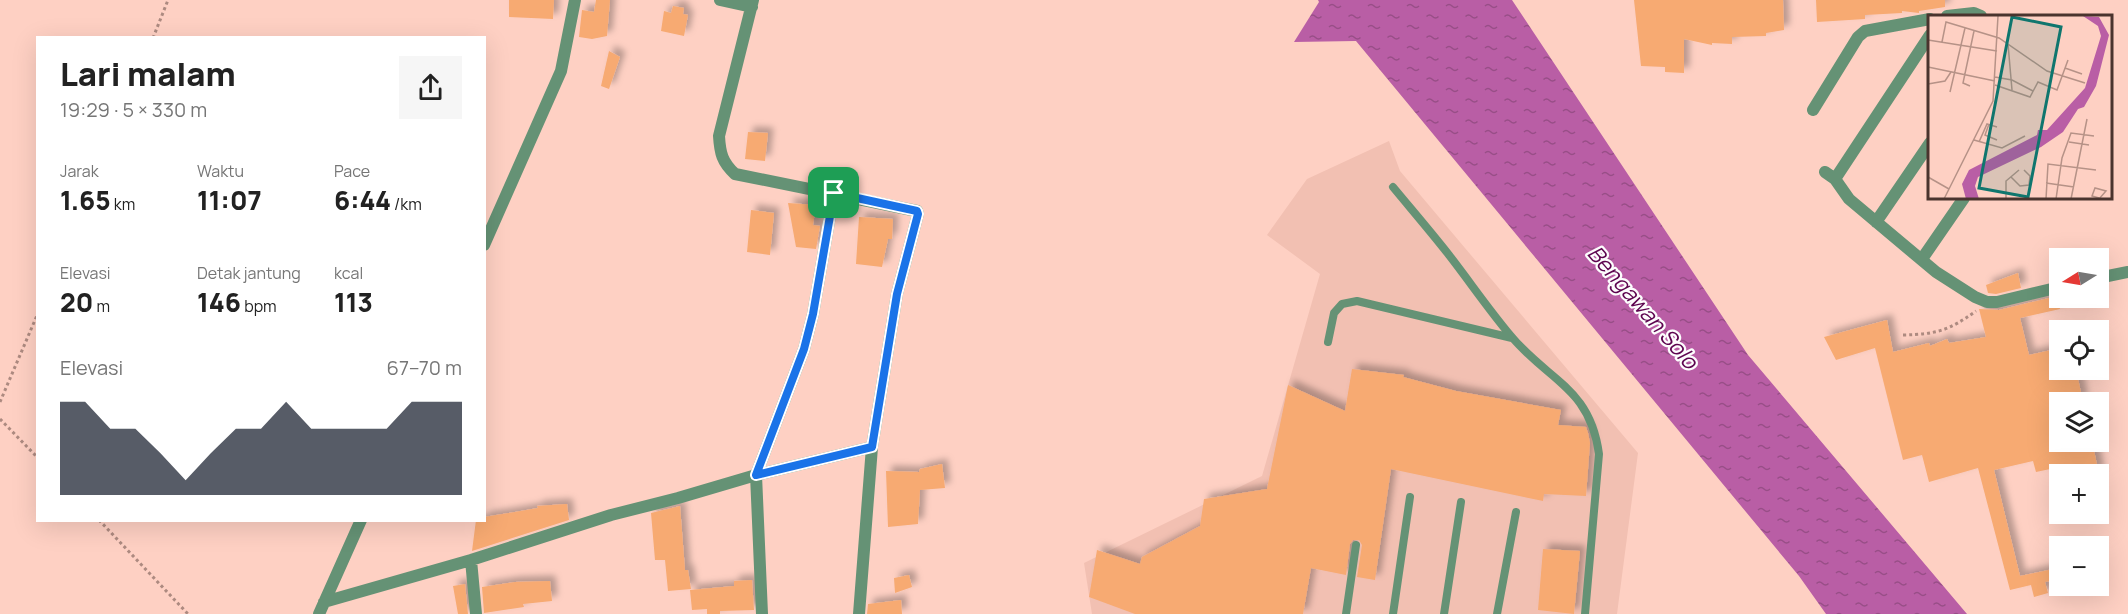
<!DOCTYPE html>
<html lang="id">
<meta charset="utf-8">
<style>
:root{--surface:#fff;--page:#f6f6f6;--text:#222;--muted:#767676;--accent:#111827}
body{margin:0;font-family:Manrope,sans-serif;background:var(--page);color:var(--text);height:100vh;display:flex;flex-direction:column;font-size:22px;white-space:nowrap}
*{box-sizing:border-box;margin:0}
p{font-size:20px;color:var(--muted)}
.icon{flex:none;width:33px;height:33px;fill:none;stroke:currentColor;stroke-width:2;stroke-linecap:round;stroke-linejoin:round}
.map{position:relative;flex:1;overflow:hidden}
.details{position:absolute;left:36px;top:36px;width:450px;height:486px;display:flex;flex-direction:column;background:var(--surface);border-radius:0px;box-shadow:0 6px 24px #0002}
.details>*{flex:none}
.needle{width:39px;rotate:259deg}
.buttons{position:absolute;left:2049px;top:248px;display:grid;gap:12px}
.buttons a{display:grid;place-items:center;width:60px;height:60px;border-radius:0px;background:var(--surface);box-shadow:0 6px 24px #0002;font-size:30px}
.pin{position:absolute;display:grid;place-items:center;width:51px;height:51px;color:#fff;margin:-26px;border-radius:12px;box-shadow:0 3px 9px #0006}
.round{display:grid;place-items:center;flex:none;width:63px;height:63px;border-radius:0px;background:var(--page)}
.overview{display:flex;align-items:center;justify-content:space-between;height:102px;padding:0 24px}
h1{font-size:33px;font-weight:800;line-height:45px}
.metrics{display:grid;grid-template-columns:repeat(3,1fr);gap:9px;height:102px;padding:6px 24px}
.metrics div{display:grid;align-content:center}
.metrics b{font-size:26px;font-weight:800}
.metrics small{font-size:16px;font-weight:400}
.metrics p{font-size:16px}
.chart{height:168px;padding:12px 24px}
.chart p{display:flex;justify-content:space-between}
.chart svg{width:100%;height:108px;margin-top:6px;fill:var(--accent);opacity:.7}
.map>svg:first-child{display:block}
.built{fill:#f2c0b2}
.water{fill:url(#water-ripples)}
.building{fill:#f7aa72;filter:url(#shadow)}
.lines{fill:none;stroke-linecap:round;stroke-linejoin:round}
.path{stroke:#ad8a80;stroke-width:3;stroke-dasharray:3 3;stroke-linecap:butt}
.service{stroke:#659275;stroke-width:8}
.minor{stroke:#659275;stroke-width:12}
.route-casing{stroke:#fff;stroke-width:12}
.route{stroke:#1a73e8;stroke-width:8}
.labels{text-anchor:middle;stroke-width:4.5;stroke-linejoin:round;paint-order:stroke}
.water-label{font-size:22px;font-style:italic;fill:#5d044f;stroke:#fdfdfd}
.inset-road{fill:none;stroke:#b69287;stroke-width:1.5}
.view{fill:#0f766e;fill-opacity:0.15;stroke:#0f766e;stroke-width:3}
.inset-edge{fill:none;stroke:#4a342e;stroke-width:3}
</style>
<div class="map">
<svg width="2128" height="614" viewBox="0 0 2128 614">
<defs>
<pattern id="water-ripples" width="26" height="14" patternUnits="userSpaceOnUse" patternTransform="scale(1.5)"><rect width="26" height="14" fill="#b95ea5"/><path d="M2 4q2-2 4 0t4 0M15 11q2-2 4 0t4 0" fill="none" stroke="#984e87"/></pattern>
<filter id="shadow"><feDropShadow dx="5.5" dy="-5.5" stdDeviation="3" flood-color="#0004"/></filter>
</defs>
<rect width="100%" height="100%" fill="#fed0c3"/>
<path class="built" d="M1389,141L1400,171L1638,453L1617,614H1092L1084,563L1262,476L1320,274L1267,235L1307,179Z"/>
<path class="water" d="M1318,0H1512L1748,355L1967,614H1826L1799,576L1356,41L1294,42L1319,2Z"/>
<path class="building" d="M509,0H554L553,19L509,17Z
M596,0H610L607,36L592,39L579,37L582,10L594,12Z
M1634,0H1783L1784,30L1766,33V36L1732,37V44L1712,43V45L1684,39V73L1665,72V67L1641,66Z
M1816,0H1945V7L1919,11V13L1902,11V13L1865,15V19L1817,22Z
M673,6L684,8L683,14L688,15L684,36L661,31L664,11L671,13Z
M609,51L620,57L609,89L601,86Z
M748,132L768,133L765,161L745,159Z
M788,203L816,205L813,225L820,226L816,249L796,247Z
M751,210L774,213L770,255L747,252Z
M859,217L893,219L892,239H888L882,267L856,264Z
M2018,273L2021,288L1996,294L1988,293L1986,285Z
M2057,296L2060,309L2020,318L2029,355L2060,348V369H2076L2083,402H2060V441H2092L2099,474H2086L2084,467L2056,470L2055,468L2036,472L2033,461L1994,470L2020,576L2058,568L2060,579L2045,582L2048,593L2034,597L2031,585L2010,590L1978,468L1929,482L1922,455L1903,460L1875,348L1836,360L1824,337L1887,320L1893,352L1929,343L1930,346L1947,339L1949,343L1986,337L1979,309L1999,310Z
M1352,369L1404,375L1403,377L1456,391L1561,410L1558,425L1586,427L1588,433L1590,443L1586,496L1544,494L1543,501L1391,469L1375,580L1357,577L1362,545L1359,540H1353L1350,544L1346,575L1311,568L1303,614H1135L1089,597L1097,550L1140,564L1142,557L1200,526L1204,499L1267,489L1288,385L1345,411Z
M942,464L945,488L920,490L918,524L888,527L886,471L919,472L920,469Z
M567,504L569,520L472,551L476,520H484V517L515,512L538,508L537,506Z
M680,506L685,570H688L691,589L668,591L665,560H655L651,513Z
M1543,549L1580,551L1574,614L1538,610Z
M909,575L912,587L895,593L894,578Z
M752,580L754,610L720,611V614H707V609L692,610L690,590L734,586V581Z
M550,581L552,601L523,604L524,607L484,613L482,587L515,582Z
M465,584L468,614H458L453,586Z
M901,600L902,614H867L868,604Z"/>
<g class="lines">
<path class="path" d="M153,38L168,0
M1903,335C1937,334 1948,331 1976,311
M0,402L38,313
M0,419L38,458
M99,520L188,614"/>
<path class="service" d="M1393,187C1412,210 1431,232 1449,255C1470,282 1489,310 1511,336C1548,381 1590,387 1599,454L1585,614
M1328,342L1334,313L1342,304L1357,301L1512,338
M1346,614L1356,545
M1393,614L1410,497
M1444,614L1461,502
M1497,614L1516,512"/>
<path class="minor" d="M720,0L752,7
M753,0L719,136C720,153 722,162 735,174L917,211L918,214L897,294L872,447L859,614
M1947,16L1974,13L1981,16
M1813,110L1858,37L1865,31L1930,19
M1825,172L1835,179L1849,199L1936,272L1975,297L1987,302H1997L2060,287
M1835,179L1930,35
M1876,222L1930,143
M484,245L561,71L575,0
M1922,259L1964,198
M2098,278L2128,272
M471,560L476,614
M324,602L471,560L611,515L678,498L756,475L872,447
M319,614L361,520
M762,614L756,475L804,349L813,314L834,193"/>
</g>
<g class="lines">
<g class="route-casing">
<path id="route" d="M834,193L917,211L918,214L897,294L872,447L756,475L804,349L813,314Z"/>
</g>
<use href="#route" class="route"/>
</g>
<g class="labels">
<g class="water-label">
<text transform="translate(1643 307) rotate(49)" y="8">Bengawan Solo</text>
</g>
</g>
<g transform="translate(1928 15)">
<rect width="184" height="184" fill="#fed0c3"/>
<path d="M155,1L171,2L181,20L168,71L156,92L150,94L135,117L113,132L50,162L47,171L51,184H38L34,169L41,155L109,120L110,115H119L157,73L173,21L170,11Z" fill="#b95ea5"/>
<path class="inset-road" d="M0,25L69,36M14,27L18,7L71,23L119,56L157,68M80,29L84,75M0,52L67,66M137,53L154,59M67,62L84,65L105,76M0,69L17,66L23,57M67,70L102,82L110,67L129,75L140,45M42,71L35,68L46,16M22,77L37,13M61,109L57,120L69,125M46,125L74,133L97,121M51,127L59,109L69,112M141,127L161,130M0,162L21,174M83,162L92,171L101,170L102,161L96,155M118,168L146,172M16,184L65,86L70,1M78,184V166L91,155M118,184L120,149L168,155M128,184L134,143L143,118L166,121M143,184L159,104M171,184L178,176L167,173L164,181L171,183"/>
<path class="view" d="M84,2L133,12L100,182L51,173Z"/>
<rect width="184" height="184" class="inset-edge"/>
</g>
</svg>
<div class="buttons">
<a><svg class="needle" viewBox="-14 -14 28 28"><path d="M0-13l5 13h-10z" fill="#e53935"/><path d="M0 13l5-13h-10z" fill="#767676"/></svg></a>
<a><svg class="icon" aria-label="locate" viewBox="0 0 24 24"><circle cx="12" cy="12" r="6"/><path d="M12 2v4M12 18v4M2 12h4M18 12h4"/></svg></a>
<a><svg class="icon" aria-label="layers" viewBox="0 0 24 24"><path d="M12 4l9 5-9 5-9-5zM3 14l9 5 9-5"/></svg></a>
<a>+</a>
<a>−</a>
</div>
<div class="pin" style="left:834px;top:193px;background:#1e9e55"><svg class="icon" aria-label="arrive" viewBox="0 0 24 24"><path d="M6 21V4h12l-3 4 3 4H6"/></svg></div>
<section class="details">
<div class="overview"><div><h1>Lari malam</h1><p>19:29 · 5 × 330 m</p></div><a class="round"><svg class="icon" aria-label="share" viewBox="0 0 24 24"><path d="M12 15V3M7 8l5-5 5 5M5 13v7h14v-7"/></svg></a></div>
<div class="metrics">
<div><p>Jarak</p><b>1.65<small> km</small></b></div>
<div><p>Waktu</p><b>11:07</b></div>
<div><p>Pace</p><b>6:44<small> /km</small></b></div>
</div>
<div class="metrics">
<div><p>Elevasi</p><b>20<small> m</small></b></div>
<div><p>Detak jantung</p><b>146<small> bpm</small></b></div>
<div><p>kcal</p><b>113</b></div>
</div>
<div class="chart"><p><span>Elevasi</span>67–70 m</p>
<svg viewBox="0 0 160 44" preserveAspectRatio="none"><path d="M0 44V6L10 6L20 17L30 17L40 27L50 38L60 27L70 17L80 17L90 6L100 17L110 17L120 17L130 17L140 6L150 6L160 6V44z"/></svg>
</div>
</section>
</div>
